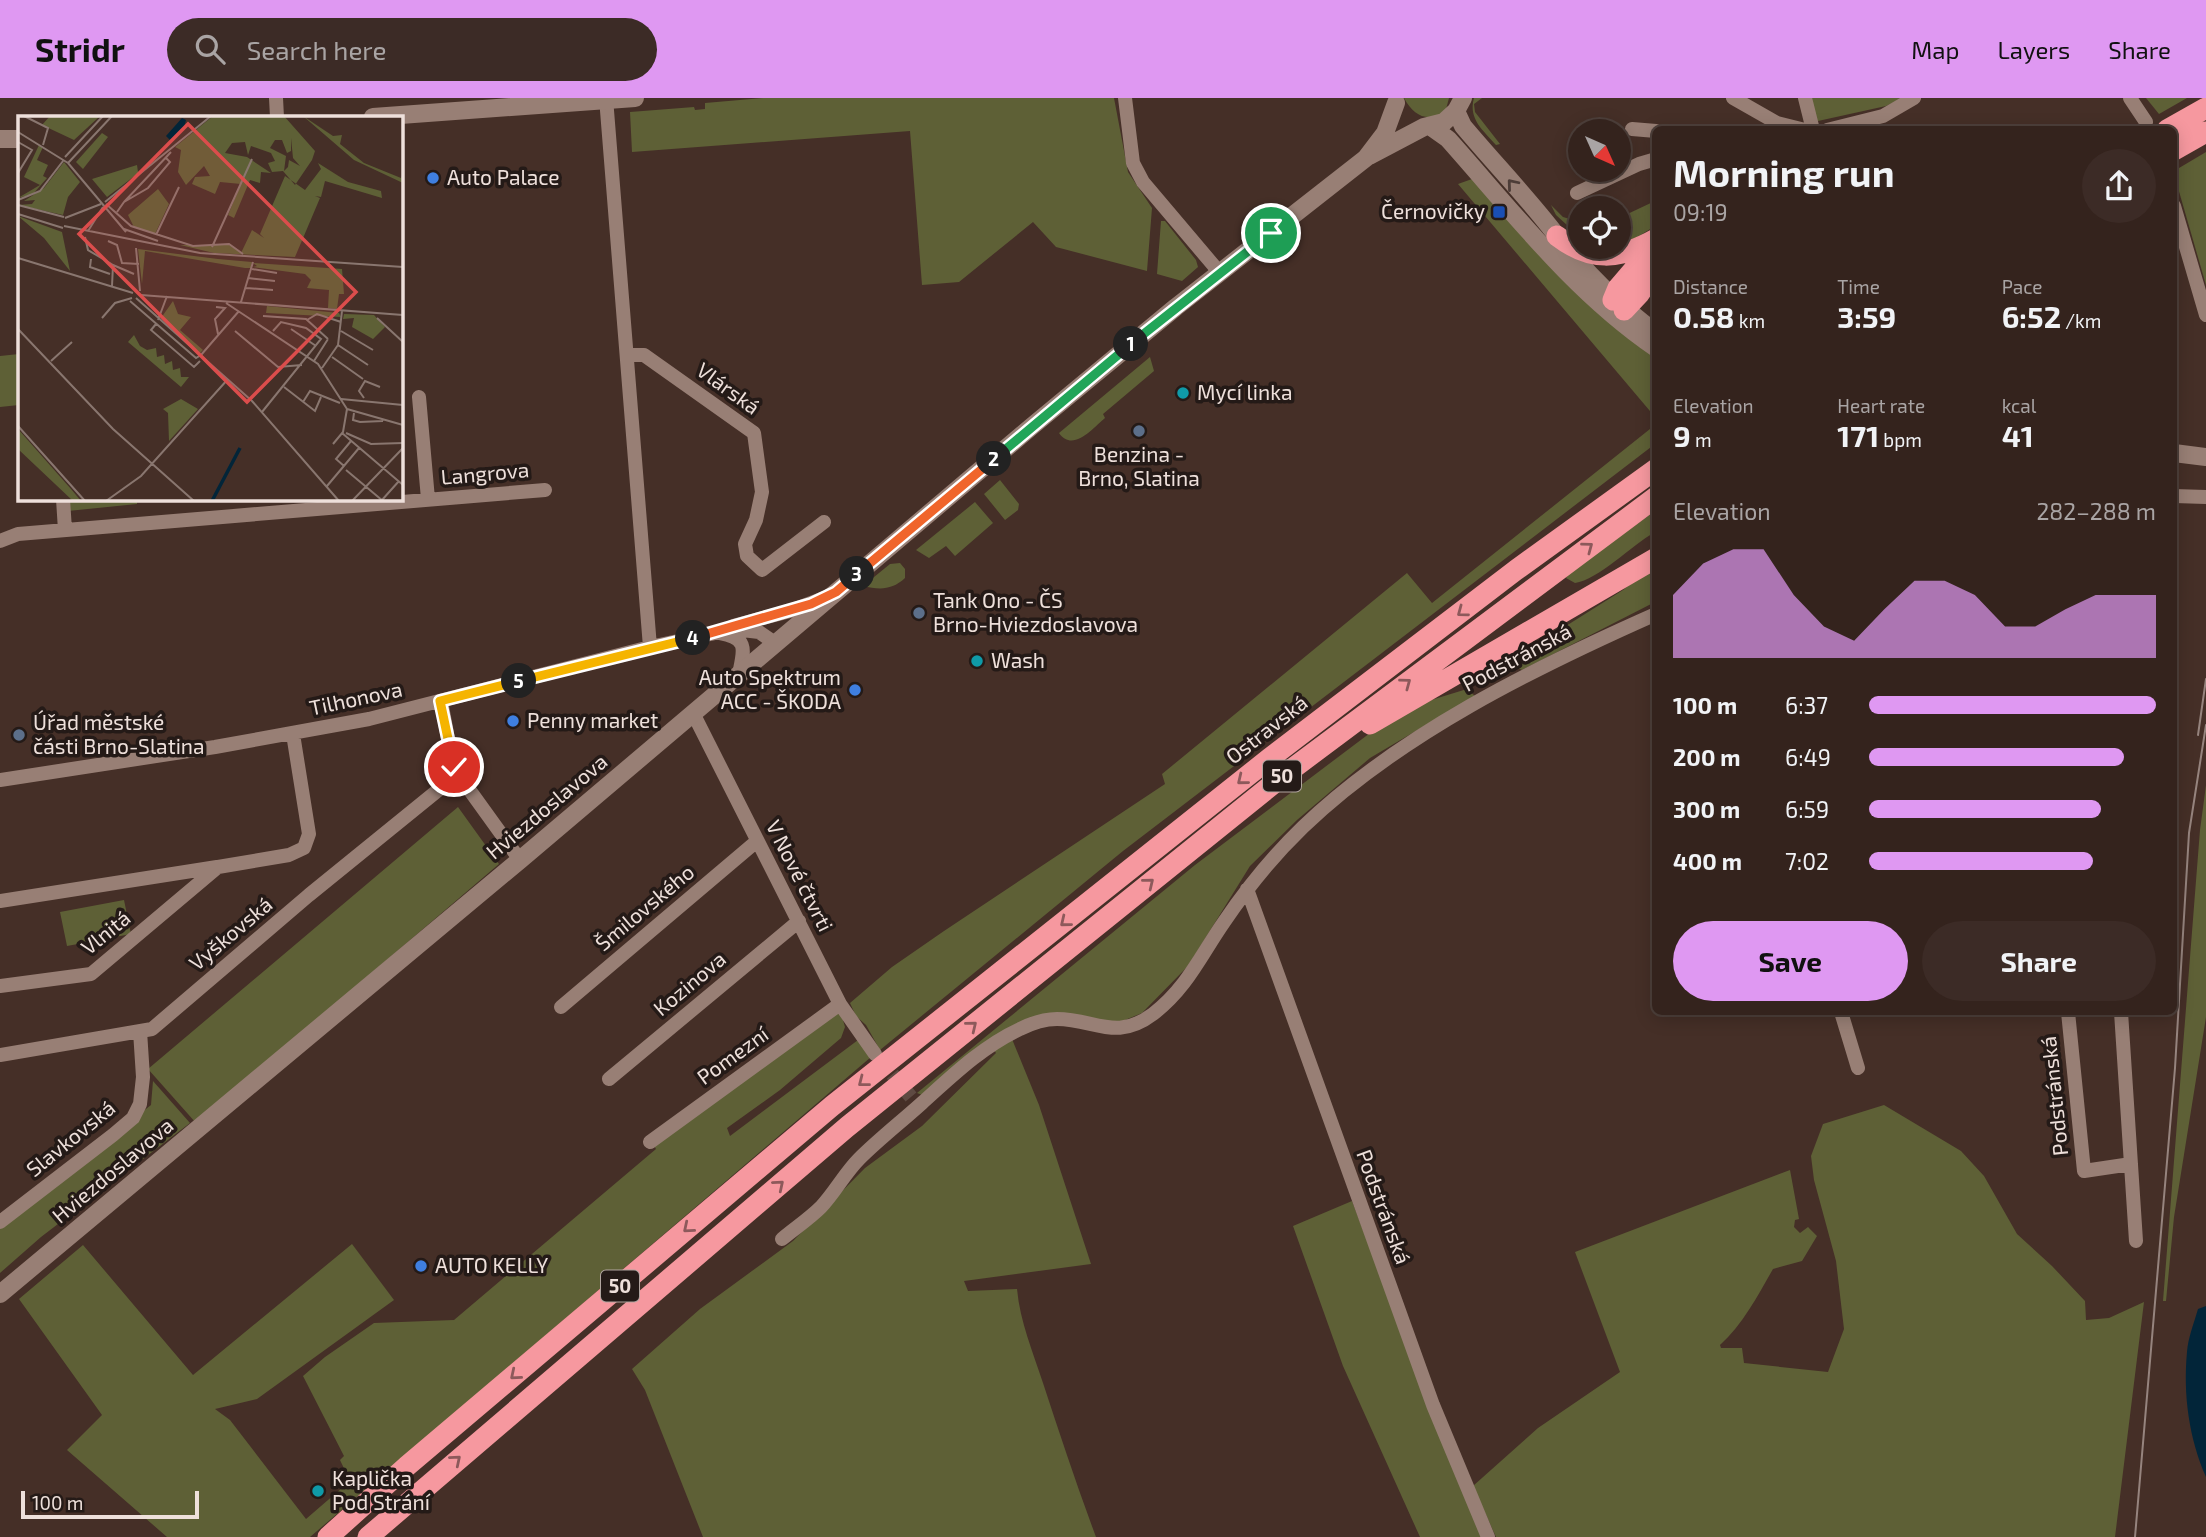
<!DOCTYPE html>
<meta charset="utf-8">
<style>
:root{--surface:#34231d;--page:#3c2b26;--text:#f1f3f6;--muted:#a9a4a4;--line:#4e403b;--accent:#df98f2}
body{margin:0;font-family:"Exo 2",sans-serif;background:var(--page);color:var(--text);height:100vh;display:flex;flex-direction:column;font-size:26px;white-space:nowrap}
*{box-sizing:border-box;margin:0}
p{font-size:23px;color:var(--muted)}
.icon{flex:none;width:38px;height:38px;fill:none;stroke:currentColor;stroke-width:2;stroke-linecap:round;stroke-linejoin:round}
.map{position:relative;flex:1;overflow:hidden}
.sheet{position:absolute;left:1652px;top:28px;width:525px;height:889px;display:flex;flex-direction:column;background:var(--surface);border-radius:10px;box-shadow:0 4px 18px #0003,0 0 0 2px var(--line)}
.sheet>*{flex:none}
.needle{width:46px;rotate:135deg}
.tools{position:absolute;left:1568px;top:21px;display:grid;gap:14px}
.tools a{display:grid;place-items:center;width:63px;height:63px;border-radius:50%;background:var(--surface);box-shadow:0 4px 18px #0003,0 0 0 2px var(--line);font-size:35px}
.scale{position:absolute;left:21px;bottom:18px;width:178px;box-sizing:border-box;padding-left:7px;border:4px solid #eee0db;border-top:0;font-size:19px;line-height:24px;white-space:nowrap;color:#eee0db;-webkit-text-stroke:5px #241a17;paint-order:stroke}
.pin{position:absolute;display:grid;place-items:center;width:60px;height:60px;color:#fff;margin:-30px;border:4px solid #fff;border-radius:50%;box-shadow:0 2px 7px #0007}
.km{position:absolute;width:35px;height:35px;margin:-18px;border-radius:50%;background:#222;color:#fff;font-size:19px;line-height:35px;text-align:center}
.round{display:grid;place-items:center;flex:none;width:74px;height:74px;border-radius:37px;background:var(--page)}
.head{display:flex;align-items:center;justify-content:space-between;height:119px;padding:0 21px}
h1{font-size:38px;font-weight:700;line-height:52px}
.metrics{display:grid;grid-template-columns:repeat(3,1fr);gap:10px;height:119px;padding:7px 21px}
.metrics div{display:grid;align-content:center}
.metrics b{font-size:30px;font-weight:700}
.metrics small{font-size:19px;font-weight:400}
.metrics p{font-size:19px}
.chart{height:196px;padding:14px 21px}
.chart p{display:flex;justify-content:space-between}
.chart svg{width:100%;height:126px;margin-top:7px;fill:var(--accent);opacity:.7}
.action{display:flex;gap:14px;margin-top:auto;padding:14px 21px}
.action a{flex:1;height:80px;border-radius:42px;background:var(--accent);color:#111;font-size:28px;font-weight:700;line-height:80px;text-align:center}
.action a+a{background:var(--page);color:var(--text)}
ul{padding:0 21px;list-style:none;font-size:23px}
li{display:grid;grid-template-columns:112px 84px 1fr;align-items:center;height:52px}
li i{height:18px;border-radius:9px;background:var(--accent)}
header{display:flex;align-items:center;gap:42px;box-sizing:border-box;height:98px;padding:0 35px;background:var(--accent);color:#111}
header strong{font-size:33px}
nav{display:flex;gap:38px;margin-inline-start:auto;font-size:24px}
.search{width:490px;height:63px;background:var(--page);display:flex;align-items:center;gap:18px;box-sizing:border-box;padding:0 24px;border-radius:38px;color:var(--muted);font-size:26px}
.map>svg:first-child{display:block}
.green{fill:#5e6036}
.water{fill:#022539}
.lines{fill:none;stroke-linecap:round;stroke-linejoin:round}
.street-tunnel{stroke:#5e4a42;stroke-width:14;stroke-dasharray:14 7;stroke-linecap:butt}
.street{stroke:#987f75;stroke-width:14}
.secondary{stroke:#987f75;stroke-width:18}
.highway{stroke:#f6989f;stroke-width:21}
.tram{stroke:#96847e;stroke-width:2}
.oneway{stroke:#4d3d38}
.oneway2{stroke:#8d595b}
.split-1-casing{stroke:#fff;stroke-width:14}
.split-2-casing{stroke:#fff;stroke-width:14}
.split-3-casing{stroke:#fff;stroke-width:14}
.split-4-casing{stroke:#fff;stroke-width:14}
.split-5-casing{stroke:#fff;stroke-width:14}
.split-6-casing{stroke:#fff;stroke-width:14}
.split-1{stroke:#22a559;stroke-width:9}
.split-2{stroke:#22a559;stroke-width:9}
.split-3{stroke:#f0652b;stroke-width:9}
.split-4{stroke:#f0652b;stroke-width:9}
.split-5{stroke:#f5b400;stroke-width:9}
.split-6{stroke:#f5b400;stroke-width:9}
.shop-dot{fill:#3f7fe0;stroke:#241a17;stroke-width:2.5}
.transit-dot{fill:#1a4fb4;stroke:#241a17;stroke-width:2.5}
.culture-dot{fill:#0f9aa8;stroke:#241a17;stroke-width:2.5}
.service-dot{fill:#5c6f8a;stroke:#241a17;stroke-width:2.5}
.labels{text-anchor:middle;stroke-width:7;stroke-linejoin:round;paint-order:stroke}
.shield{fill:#241a17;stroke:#b1a5a0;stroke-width:2}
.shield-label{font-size:19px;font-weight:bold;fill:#eee0db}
.poi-label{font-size:21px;fill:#eee0db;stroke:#241a17;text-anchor:start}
.street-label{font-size:21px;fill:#eee0db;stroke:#241a17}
.inset-river{fill:none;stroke:#022539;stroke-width:3.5}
.inset-road{fill:none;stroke:#89766f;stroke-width:2}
.view{fill:#db4d4c;fill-opacity:0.15;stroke:#db4d4c;stroke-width:3.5}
.inset-edge{fill:none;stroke:#eee0db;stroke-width:3.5}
</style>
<header>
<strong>Stridr</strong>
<div class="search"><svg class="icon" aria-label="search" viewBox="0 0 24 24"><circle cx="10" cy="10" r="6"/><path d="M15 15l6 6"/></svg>Search here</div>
<nav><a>Map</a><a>Layers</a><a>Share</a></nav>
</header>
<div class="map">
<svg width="2206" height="1439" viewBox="0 0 2206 1439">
<rect width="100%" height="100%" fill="#452f27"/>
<path class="green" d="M763,0H1114L1128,74L1152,110L1147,173L1056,149L1033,124L959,184L922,187L910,33L632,54L630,14L694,9L695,12L705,11V5Z
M1404,0H1449L1445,15C1426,24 1414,18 1404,0Z
M1474,0H1482L1474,6L1475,14L1500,46L1496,47C1483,32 1468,21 1474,0Z
M1812,0H1903L1886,8L1818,23L1814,21Z
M2146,0H2187L2159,16Z
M2206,54V187L2174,76V73Z
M1472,81L1509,123L1655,257V319L1458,86Z
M1655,103V128L1636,140L1619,145V120Z
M1551,107L1563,119L1580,124V139L1556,117Z
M1161,123H1165L1196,162L1198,169L1182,183L1157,176Z
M19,256V307L0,309V258Z
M1150,259L1154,273L1103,316L1105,320C1093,330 1073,355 1059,335Z
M1655,327V346L1123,753L880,952L866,927L856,918L850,905L892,869L944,833L1165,686L1162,676L1407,475L1432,505Z
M1000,382L1019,406L1018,412L1005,422L984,396Z
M67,401H137V406L68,413Z
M975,404L993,425L955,458L946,448L929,460L916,452Z
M1655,413V434C1632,447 1598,482 1575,485L1566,480L1569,475Z
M900,465L905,471V480C892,492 880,492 863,488L890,466Z
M1655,472V504L1522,572L1510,566L1520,557L1623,492L1636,481Z
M1467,591L1475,598L1370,660L1297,722L1250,768L1188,868L1142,915L1113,927L1018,926L922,997L917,995L1195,767L1378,629L1428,603Z
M2206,687V919L2174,1119L2166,1203H2163L2200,732Z
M458,709L499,766L196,1025L148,971Z
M124,802L131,836L67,848L60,814Z
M840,912L845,929L841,940L780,992L727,1030L730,1038L858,942L871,959L310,1439H167L67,1352L102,1317L19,1201L83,1147L193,1277L352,1146L394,1202L257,1301L215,1311L230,1322L306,1421L350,1383L340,1362L344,1358L303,1278L325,1259L374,1225L454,1222L656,1051L653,1046Z
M1012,941L1039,1007L1091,1166L964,1183L968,1193L1017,1191C1020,1224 1033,1254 1043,1285C1060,1337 1077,1388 1096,1439H703L645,1292L632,1271L700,1211L793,1143L865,1070L922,1028L996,955L994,952Z
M153,983L190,1025L41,1139L0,1175V1127L151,1007Z
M1884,1007L1961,1053L1984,1078L2017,1136L2052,1168L2085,1203L2086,1222L2109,1220L2144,1204L2115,1439H1496L1473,1388L1538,1330L1620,1274L1575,1154L1790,1072L1799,1121L1795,1122L1794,1129L1800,1135L1808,1129L1817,1138L1802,1163L1773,1171C1757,1199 1743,1226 1720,1247L1721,1250H1742L1744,1265L1828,1274L1844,1231L1836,1163L1814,1082L1811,1058L1823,1026Z
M1352,1103L1449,1359L1484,1439H1420L1343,1268L1293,1128Z"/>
<path class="water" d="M2206,1208V1379C2189,1340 2183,1297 2187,1254C2188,1240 2194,1225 2198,1211Z"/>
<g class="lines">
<path class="street-tunnel" d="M879,960L911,999"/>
<path class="street" d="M276,0L277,19
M606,0L650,549
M1125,0L1133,65L1143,84L1220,175
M1733,0L1777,25L1805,32
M1805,0L1813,32
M2130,0L2146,24
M1632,31L1656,33
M1827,32L1883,18L1914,0
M1577,95L1639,66L1656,61
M2174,108L2206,217
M627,257H644L754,335L762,394L756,422L745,446L747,458L762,472L824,424
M419,299L428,401
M2174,398L2206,399
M63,401L65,432
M0,443L18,436L545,392
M733,528L790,513L824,500
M720,535C749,540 744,552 739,576
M441,603L452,662L458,676L520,762
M693,615L840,906L875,956
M0,682L215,649L369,621L650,549L734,531L759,534L775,545
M1247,791L1433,1307L1488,1439
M0,803L217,769
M0,888L91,876L218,769L289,757L304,750L309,736L293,636
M561,909L757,743
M1841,914L1858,970
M2068,914L2084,1073L2131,1066
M2121,914L2136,1143
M0,957L152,931L309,797L458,676
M609,981L799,823
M650,1044L840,906
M0,1124L113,1037L133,1020L140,1006L143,979L140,933
M782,1141C795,1130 809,1121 821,1109C835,1094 845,1075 859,1061C879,1041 901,1024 922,1005C952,978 983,948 1020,931C1032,925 1044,921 1057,921C1095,921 1116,944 1153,916C1187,890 1201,857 1224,824C1247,790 1274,757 1303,729C1400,636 1534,570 1656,516"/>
<path class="secondary" d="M1456,13L1463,28C1494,65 1528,100 1557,138C1587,176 1616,205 1656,235
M373,19L635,0
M1431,29L1448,41C1513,114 1574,194 1656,250
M0,41H19
M1369,58L1424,29L1444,24L1456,13L1463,0
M2174,355L2206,359
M0,1196L520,762L1031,329L1176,209L1366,60L1385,35L1396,5"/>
<path class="highway" d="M2167,32L2206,10
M2174,52L2206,34
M1557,138C1591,164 1619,162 1656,141
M1613,202L1618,190L1654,148
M1624,212L1639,196L1656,171
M1370,626L1656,460
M328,1439L407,1368L832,1008L1270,660L1516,472L1656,371
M368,1439L847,1029L1284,677L1656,399"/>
<path class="tram" d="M2198,637L2206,581
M2135,1439L2175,970L2189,735L2206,627"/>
</g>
<defs><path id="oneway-chevron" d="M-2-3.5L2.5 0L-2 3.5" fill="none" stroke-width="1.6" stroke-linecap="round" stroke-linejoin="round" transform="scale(1.75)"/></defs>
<use class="oneway" href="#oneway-chevron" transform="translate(1512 86) rotate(-130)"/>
<g class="oneway2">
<use href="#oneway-chevron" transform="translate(1588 449) rotate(-37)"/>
<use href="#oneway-chevron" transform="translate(1462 514) rotate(143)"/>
<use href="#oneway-chevron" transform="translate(1406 585) rotate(-37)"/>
<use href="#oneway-chevron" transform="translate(1242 682) rotate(141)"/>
<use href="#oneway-chevron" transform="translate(1149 785) rotate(-39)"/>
<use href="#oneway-chevron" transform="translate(1065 824) rotate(141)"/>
<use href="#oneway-chevron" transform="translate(972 928) rotate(-39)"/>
<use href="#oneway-chevron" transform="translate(863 984) rotate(142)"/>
<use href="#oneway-chevron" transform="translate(779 1087) rotate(-40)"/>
<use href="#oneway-chevron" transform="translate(688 1130) rotate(140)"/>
<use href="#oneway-chevron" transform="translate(515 1277) rotate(140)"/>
<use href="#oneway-chevron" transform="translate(456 1362) rotate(-40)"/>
</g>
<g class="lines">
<g class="split-1-casing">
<path id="split-1" d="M1131,246L1271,135"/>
</g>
<g class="split-2-casing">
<path id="split-2" d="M994,361L1131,246"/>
</g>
<g class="split-3-casing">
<path id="split-3" d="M857,476L994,361"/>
</g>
<g class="split-4-casing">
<path id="split-4" d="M693,540L811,506L836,494L857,476"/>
</g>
<g class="split-5-casing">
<path id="split-5" d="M519,583L693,540"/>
</g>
<g class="split-6-casing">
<path id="split-6" d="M454,669L440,603L519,583"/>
</g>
<use href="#split-1" class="split-1"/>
<use href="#split-2" class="split-2"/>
<use href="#split-3" class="split-3"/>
<use href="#split-4" class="split-4"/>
<use href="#split-5" class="split-5"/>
<use href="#split-6" class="split-6"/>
</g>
<g class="shop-dot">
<circle cx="433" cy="80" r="7"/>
<circle cx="855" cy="592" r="7"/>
<circle cx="513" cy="623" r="7"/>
<circle cx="421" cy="1168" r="7"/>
</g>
<rect class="transit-dot" x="1492" y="107" width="14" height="14" rx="3.5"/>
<g class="culture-dot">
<circle cx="1183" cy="295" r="7"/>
<circle cx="977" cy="563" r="7"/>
<circle cx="318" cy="1393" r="7"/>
</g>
<g class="service-dot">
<circle cx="1139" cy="333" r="7"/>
<circle cx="919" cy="515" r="7"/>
<circle cx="19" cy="637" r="7"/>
</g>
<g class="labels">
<g class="shield">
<rect x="1263" y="662.5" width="38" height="31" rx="5"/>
<rect x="601" y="1172.5" width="38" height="31" rx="5"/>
</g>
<g class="shield-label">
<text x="1282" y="685">50</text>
<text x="620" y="1195">50</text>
</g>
<g class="poi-label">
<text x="447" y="87">Auto Palace</text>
<text x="1485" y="121" text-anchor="end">Černovičky</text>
<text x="1197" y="302">Mycí linka</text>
<text x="1139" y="364" text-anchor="middle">Benzina -<tspan x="1139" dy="24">Brno, Slatina</tspan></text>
<text x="933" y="510">Tank Ono - ČS<tspan x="933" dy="24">Brno-Hviezdoslavova</tspan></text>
<text x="991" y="570">Wash</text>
<text x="841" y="587" text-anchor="end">Auto Spektrum<tspan x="841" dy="24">ACC - ŠKODA</tspan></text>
<text x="527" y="630">Penny market</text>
<text x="33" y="632">Úřad městské<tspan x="33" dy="24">části Brno-Slatina</tspan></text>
<text x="435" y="1175">AUTO KELLY</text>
<text x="332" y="1388">Kaplička<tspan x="332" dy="24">Pod Strání</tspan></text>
</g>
<g class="street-label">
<text transform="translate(728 291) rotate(36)" y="7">Vlárská</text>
<text transform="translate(485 376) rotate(-5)" y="7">Langrova</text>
<text transform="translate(1517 560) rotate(-28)" y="7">Podstránská</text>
<text transform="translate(356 601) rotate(-12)" y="7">Tilhonova</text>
<text transform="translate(1267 632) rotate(-38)" y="7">Ostravská</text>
<text transform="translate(547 709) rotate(-40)" y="7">Hviezdoslavova</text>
<text transform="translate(799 778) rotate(63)" y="7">V Nové čtvrti</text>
<text transform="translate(645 810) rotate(-40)" y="7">Šmilovského</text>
<text transform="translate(106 835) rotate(-39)" y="7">Vlnitá</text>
<text transform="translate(231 836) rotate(-40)" y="7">Vyškovská</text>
<text transform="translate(690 886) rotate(-40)" y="7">Kozinova</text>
<text transform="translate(733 958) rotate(-36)" y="7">Pomezní</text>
<text transform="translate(2055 998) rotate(-96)" y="7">Podstránská</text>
<text transform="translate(71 1041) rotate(-39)" y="7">Slavkovská</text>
<text transform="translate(113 1073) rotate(-40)" y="7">Hviezdoslavova</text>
<text transform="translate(1383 1109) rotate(70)" y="7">Podstránská</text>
</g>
</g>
<g transform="translate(18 18)">
<rect width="385" height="385" fill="#452f27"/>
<path d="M32,0L71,1L82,0L56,24L24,9ZM195,0H266L297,35L294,44L277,69L265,55L254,56L250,47L257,45L253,37L233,30L230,39L227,26L214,27L207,37L229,41L253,57L243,56L242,67L232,64L216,102L210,99L223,68L202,66L197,78L174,68L177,61L192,60L186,50L168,69L160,56L163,34L157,31ZM273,22L275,42L282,50L271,44L270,51L266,55L268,40L252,32L257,24H264L269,37L273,35ZM285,0L315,20L324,19L322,28L346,47L383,62L385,57V67L336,44ZM84,17L90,21L65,53L58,46ZM21,29L25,31L19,44L30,49L25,60L29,62L15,78L0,82L22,69L6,61ZM156,30L89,81L74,63L119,49L120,56ZM46,46L62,66L50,81L45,99L0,89L14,88L17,84L6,85L26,72ZM300,47L330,66L363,75L364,82L307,65L303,81L297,80L302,82L277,141L196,137L162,129H211L223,137L234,114L246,122L242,118L267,60L287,74L303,53ZM140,73L151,88L137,118L116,111L110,99ZM0,100L44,116L52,155L26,122ZM120,133L200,143L234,146L233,152H227L127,135L124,168ZM235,147L324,153L326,178H321L319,193L310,192L311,174L289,172L293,164L287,158L235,151L239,150ZM155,185L160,198L173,201L162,214L185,234L182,237L143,202ZM249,190L321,197L323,201L248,197ZM326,198L356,199L367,211L355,223L334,211L336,202L325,203ZM116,219L122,230L129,234L138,232L139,241L146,239L147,248L154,245L155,254L162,252L163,261H171L163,271L110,226ZM163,283L180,293L151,325L150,297L145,293ZM0,313L53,373L63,385H55L0,333Z" fill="#5e6036" fill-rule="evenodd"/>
<path d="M164,2L168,4L165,15L154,26L148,20Z" fill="#022539"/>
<path class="inset-river" d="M194,385L222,332"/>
<path class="inset-road" d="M6,0L30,12L25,29M0,16L50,47M0,26L14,34L0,57M47,41L85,0M50,47L108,116M50,47L94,0M0,84L22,75L45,45M87,86L193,0M106,86L153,36M88,88L113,110L175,130L211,128L225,138M0,89L46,101M99,96L106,86L130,72L152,46L148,42M0,98L45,112M47,102L83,88M46,110L182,137L385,151M106,113L140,125M70,115L85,91M138,119L161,71M67,121L70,134L95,149L94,170M90,125L99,129L104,147L121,148M194,131L234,43M118,132L122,175M0,142L115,177M73,143L72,151L92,158M95,149L116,158M234,153L259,157M230,162L257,165M228,172L255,174M123,179L385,199M118,182L234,285L321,385M112,185L178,242L183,239M223,186L235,146M208,187L300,248L329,293M198,191L207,192L197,203L200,218M245,200L288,203L310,223M84,202L97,187L114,182M359,202L385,226M140,204L149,180M289,204L299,198L323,206M138,208L133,214L176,251L182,245M0,213L95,313L176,385M273,213L298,230M217,215L260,251L284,249M323,215L355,234M320,229L350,249M183,239L221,195M314,241L345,263M33,245L54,226M296,245L310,223M304,252L320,229L324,195M266,271L297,295L303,281M346,282L341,275L347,265L362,271M323,283L385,289M285,286L292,275L322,287M329,293L385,309M244,296L303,223L288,212L263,206L255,215M336,297L335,304L342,306L365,305M0,310L67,385M324,317L385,369M328,317L353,328L385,327M315,328L325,316L329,293M326,350L318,343L333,325M328,354L365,385M309,370L341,332M364,384L381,365M88,385L123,360L210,263M334,385L385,332"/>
<path class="view" d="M170,8L338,176L229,286L61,118Z"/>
<rect width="385" height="385" class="inset-edge"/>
</g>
</svg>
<div class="tools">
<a><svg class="needle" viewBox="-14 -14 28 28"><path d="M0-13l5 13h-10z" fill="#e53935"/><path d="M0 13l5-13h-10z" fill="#a9a4a4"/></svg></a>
<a><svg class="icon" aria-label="locate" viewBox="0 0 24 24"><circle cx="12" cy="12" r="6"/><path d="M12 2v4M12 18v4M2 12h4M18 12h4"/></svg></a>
</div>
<div class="scale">100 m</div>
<div class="pin" style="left:1271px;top:135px;background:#1e9e55"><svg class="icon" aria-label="arrive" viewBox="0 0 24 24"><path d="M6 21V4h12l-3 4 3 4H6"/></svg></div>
<div class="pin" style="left:454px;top:669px;background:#d93025"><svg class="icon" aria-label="check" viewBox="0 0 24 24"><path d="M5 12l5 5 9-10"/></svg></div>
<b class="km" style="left:1131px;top:246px">1</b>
<b class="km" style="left:994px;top:361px">2</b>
<b class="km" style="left:857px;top:476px">3</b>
<b class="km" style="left:693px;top:540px">4</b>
<b class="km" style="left:519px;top:583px">5</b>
<section class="sheet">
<div class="head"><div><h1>Morning run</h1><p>09:19</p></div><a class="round"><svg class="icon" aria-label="share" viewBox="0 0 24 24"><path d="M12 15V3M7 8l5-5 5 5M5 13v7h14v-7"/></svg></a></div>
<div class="metrics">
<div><p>Distance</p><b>0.58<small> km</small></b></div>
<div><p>Time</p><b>3:59</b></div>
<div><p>Pace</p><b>6:52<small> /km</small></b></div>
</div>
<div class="metrics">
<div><p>Elevation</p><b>9<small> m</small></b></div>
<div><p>Heart rate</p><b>171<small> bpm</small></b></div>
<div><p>kcal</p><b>41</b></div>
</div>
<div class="chart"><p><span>Elevation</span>282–288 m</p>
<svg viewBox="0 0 160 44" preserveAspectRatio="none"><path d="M0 44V22L10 11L20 6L30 6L40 22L50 33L60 38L70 27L80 17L90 17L100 22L110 33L120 33L130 27L140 22L150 22L160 22V44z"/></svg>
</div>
<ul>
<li><b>100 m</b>6:37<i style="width:100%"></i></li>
<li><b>200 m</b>6:49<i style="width:89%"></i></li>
<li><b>300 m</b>6:59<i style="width:81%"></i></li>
<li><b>400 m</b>7:02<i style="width:78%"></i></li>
</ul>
<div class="action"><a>Save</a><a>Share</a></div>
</section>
</div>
